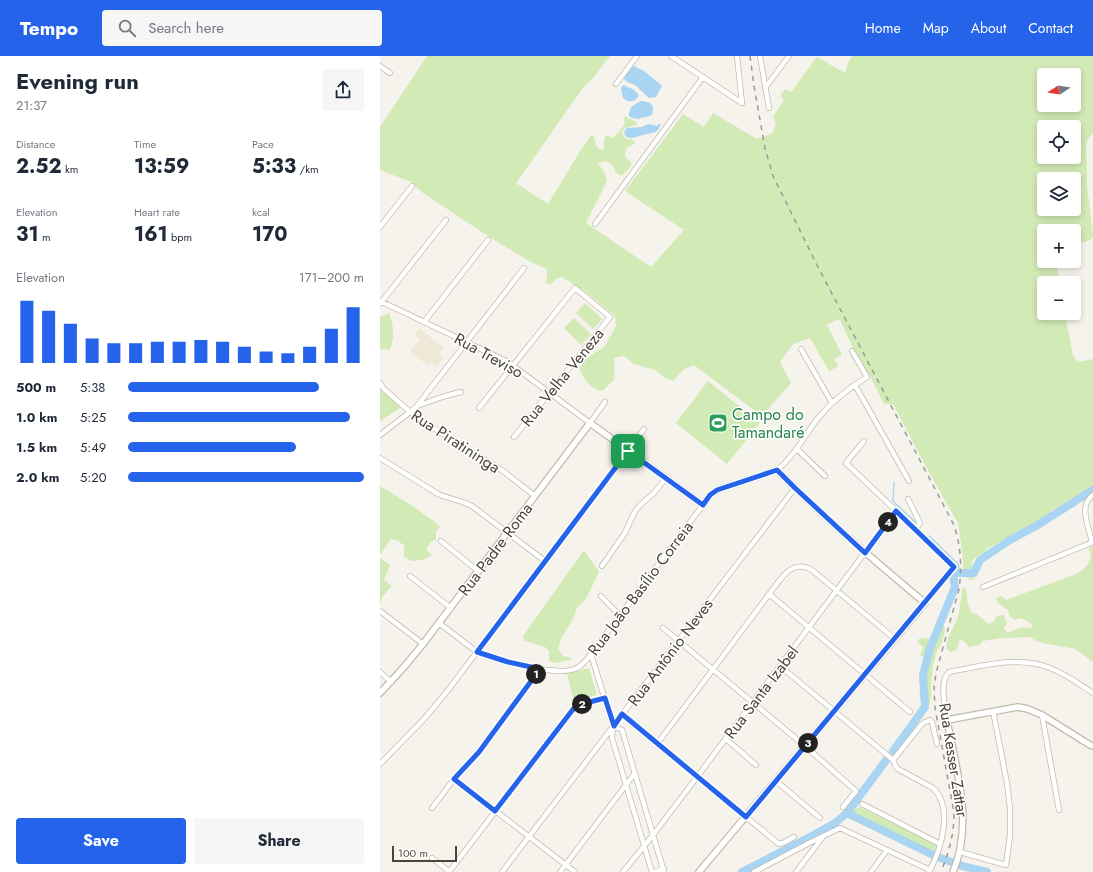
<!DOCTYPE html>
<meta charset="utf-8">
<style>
:root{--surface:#fff;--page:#f6f6f7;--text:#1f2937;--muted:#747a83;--accent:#2563eb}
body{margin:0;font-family:Jost,sans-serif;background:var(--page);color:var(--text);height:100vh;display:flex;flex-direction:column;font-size:15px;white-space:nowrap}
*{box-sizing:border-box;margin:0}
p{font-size:13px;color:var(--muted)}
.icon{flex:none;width:22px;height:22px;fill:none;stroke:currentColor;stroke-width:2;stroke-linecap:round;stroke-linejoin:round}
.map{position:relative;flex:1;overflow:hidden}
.panel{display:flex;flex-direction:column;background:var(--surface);width:380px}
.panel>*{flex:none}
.needle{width:26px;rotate:258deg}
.tools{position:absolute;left:657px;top:12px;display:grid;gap:8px}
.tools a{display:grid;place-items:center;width:44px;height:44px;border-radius:4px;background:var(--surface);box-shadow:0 2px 6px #0003;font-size:20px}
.scale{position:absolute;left:12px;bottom:10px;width:65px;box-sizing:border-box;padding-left:4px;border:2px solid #4b4439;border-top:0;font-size:11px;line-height:14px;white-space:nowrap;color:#4b4439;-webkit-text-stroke:3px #fff;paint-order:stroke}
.pin{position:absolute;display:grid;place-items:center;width:34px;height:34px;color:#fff;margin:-17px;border-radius:8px;box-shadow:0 2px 6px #0006}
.km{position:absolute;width:20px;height:20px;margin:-10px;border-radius:50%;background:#222;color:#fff;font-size:11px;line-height:20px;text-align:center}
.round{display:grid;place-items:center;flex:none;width:42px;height:42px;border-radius:4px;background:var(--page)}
.overview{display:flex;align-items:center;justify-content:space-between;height:68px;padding:0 16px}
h1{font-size:22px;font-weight:700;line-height:30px}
.metrics{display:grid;grid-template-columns:repeat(3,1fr);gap:6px;height:68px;padding:4px 16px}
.metrics div{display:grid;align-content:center}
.metrics b{font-size:20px;font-weight:700}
.metrics small{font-size:11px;font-weight:400}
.metrics p{font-size:11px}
.chart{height:112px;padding:8px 16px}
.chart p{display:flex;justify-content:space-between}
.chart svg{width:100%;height:72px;margin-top:4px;stroke:var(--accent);stroke-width:6}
.primary-button{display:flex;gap:8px;margin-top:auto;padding:8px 16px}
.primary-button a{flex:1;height:46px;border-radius:4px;background:var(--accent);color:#fff;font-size:16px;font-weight:700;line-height:46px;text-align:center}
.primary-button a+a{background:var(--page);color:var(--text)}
ul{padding:0 16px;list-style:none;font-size:13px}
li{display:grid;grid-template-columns:64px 48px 1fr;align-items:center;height:30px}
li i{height:10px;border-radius:5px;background:var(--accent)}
header{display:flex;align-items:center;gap:24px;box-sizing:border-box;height:56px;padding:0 20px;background:var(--accent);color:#fff}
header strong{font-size:19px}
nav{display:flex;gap:22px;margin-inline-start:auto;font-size:14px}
.search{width:280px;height:36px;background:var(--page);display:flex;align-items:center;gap:10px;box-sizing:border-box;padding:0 14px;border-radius:4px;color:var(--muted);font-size:15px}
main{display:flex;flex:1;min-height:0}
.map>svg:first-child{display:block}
.education{fill:#efe8d6}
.green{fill:#d2eab5;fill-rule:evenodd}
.water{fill:#a9d4f2}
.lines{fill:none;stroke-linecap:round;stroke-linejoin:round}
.stream{stroke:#a9d4f2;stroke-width:1.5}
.river{stroke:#a9d4f2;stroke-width:8}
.minor-casing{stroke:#c2bbae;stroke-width:6}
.tertiary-casing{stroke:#c2bbae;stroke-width:8}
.minor{stroke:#fff;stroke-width:4.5}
.tertiary{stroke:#fff;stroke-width:5.5}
.rail{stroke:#9a9a9a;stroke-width:1.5;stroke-dasharray:5 5;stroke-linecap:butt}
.route-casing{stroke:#fff;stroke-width:8}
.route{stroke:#2563eb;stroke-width:5}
.labels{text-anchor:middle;stroke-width:3;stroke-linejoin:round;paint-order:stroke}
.street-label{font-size:16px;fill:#4b4439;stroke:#fff}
.leisure-label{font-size:16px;fill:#27864d;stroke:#fff;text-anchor:start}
</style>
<header>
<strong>Tempo</strong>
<div class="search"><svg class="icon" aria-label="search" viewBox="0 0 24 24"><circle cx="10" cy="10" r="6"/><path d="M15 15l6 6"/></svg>Search here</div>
<nav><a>Home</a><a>Map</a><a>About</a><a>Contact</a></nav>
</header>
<main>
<section class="panel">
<div class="overview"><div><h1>Evening run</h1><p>21:37</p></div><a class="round"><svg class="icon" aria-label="share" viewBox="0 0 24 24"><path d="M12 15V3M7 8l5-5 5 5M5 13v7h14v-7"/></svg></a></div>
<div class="metrics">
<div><p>Distance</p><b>2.52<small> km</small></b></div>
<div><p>Time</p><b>13:59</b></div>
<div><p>Pace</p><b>5:33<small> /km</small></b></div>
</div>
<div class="metrics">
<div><p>Elevation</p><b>31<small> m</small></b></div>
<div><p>Heart rate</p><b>161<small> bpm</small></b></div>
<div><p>kcal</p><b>170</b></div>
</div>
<div class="chart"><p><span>Elevation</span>171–200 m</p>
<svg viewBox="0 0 160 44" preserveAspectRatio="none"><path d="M5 44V6M15 44V12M25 44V20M35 44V29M45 44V32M55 44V32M65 44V31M75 44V31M85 44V30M95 44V31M105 44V34M115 44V37M125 44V38M135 44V34M145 44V23M155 44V10"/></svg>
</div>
<ul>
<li><b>500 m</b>5:38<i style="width:81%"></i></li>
<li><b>1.0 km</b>5:25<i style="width:94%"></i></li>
<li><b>1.5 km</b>5:49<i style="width:71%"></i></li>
<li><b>2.0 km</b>5:20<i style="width:100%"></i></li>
</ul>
<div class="primary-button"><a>Save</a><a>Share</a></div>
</section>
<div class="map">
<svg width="713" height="816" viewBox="0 0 713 816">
<rect width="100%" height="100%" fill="#f6f3ec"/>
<path class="education" d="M39,272L64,292L59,299L63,302L56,311L50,306L48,309L30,296L40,283L35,278Z"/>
<path class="green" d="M47,0H230L212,23L203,32L136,127L168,148L199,97L211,79L214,80L216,90L221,94L224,93V84L226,79L232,82C238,77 247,70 244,63L245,60C250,64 254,63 258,68L248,71L242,75L243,80L246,83L253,84L255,87L247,92L245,96V100L252,108L249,113L241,120L236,117L232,108L225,105L218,107L224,116L227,125L206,167L271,211L304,174L245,135L303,58L324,71L333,57L377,83L393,77L396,67L393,61L404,44L400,40L405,33L411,36L437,1L465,17L468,7L472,0H713V77L708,83L706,91L707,105V128L713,180L711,184L694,189V175H664V205H676L680,227H664V257H685L693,300L698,306L713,303V434L671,455L667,459L607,493C603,499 597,499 592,505L595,519L593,524L589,523L584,519L582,494L578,467L551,420L513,348H504L490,320L480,307L460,264L458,263L447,269L462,299L454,303L459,310L449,315L430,282L413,288L400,306L411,327L382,360L314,309L304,313L293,325L285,322L275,314L254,308L244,300L234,302L235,311L234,324L222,335C209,332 204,324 199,312L206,303L225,290L236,270L235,260L203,234L182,221L176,223L171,228L165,227L167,222V213L149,205L111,182L43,137L31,126L0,114V71ZM664,19H694V49H664ZM664,71H694V101H664ZM664,123H694V153H664Z
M205,247L222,263L213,273L196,257Z
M9,257C14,271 15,279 10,294L0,293V261Z
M194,262L211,278L201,289L184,272Z
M328,325L380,367L347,408L296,367Z
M0,329L23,350L0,365Z
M0,430L31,449L55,466L60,471L56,475V483L51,486L46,493L52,499L42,504L32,505L24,501V489L16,484L11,483L0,499Z
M713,489V606L695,593L674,589L667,588L656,585L650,581L622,582L603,585L599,589L589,591L583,584L579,585L578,590L575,595L570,596L567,593C565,584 575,570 578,561C580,553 581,543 582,536V533L584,531C589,537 586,545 589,551C590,553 591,555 592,557C600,558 602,564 609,568L614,565L617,560L624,559L627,567L624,572L627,577C636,574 641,569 651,573L652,568L641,562L634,564L629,559L628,554L619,548L616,544L617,541L621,540L626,544L696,518C706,513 709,508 711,498L709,494V492Z
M204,494L219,516L206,543L197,552L192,565L182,581L178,593L183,600L190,602L191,604L175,607L169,605V596L165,591L145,585L143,580Z
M0,502L10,509L4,524L12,530L2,541L0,549Z
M561,554H564L566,559L563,566L565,574L562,586L557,595L553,610L551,627V640L548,653L516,694L514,690L529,670L543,645L539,640L541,632L539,627L544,612L545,603L540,599L543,591L537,586L540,582L550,583L554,577V572L557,568Z
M209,612L217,639L194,645L187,618Z
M479,751L555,787L556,792L552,802H550L476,764L473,755Z"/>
<path class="water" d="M254,10L264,15L280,28L282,30L276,41L269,42L255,29L247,26L244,23L248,14Z
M244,29L254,34L259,39C255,47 249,47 243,42L241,33L242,30Z
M260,45C266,45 273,46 273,53C273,56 273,58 271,59C267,62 262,61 258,63L252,62L249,60V57L251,51Z
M270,68L277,70L279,68H281C280,69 279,73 278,74C274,78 268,77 263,79C256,80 247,87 244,76L247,72L262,71L265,69Z"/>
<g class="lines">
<path class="stream" d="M514,426L513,445L535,466
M549,480L578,508L579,513L576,517"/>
<path class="river" d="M513,695L545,651L543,619L550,592L575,531L573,519L576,517H594L600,504L630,484L656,470L713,434
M467,757L553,799L582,810L607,816
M362,816L432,780L455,767L467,757L507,703"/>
<g class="minor-casing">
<path id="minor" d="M291,0L362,47
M357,0L362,47
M380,0L389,52
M0,10L10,17
M236,28L257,0
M385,32L409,0
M215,168L323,21
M0,171L32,130
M0,245L128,306L210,367L225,346
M0,248L66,164
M44,266L108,184
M421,293L452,347
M0,327L3,332L30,356L47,368L123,415L155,440
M475,329L529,425
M37,350L65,340L81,336
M99,352L195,232L230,261L134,381
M0,379L30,356L37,350L144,212
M484,385L466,407L575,511L545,547
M417,393L445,420
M0,402L58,438C69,443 81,444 92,450L165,505
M397,414C415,400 425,378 439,361C453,344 469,332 487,321L472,295
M528,443L540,467L535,474
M61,485L98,515
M712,486C709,472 698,449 713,439
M222,510L245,477L254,457L260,449L274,437L286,422
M30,520L71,552
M603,531L713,486
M389,538L530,656
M221,540L240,560
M0,555L43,588
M59,567L97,596C117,605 175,620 195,613C202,610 207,604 211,598L323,449
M283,572L425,690L476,735L463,751
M211,598L233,670L232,682L272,816
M400,610L513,704
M0,616L11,626
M242,659L399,788L403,787L414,781
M662,659L679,754
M567,664C565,651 559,625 569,616C602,610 638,599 670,612C686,618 699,628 713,637
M233,670L242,674L284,816
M346,683L376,709
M277,688L399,525C408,513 418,506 432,514L515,583
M513,704L516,711L518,713L553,732C574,752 561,794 549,816
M513,704L542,668L545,666L550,664L552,666L557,688
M0,708L45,662L69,633L264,373
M74,723L195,816
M396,725L440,762
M482,748L560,788
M52,752L74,723L99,696L160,613
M580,796L626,809L630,779V752L627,727L613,655
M52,802L70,816
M69,816L194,652L202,648L225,642
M122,816L415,432
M180,816L255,717
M243,816L273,779L317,721L516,455
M274,816L284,813
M374,816L429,787L460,772L550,814
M416,816L442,782
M491,816L507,794"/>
</g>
<g class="tertiary-casing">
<path id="tertiary" d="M0,637L24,611L43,588L210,367L323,449L330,439L337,434L397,414C444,462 494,504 545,547L319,816
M573,816C594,766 576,714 567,664L638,651L648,653L662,659L710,689L713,690"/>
</g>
<use href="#minor" class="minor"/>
<use href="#tertiary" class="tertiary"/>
<path class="rail" d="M370,0L374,30L385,92L393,120L439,213L574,469C581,490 582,512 579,533L556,617L554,632L555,652L574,757C574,780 569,795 561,816"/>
</g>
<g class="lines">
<g class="route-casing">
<path id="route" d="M248,395L323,449L330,439L337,434L397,414L415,432L485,497L516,455L574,511L366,761L242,658L234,670L225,642L202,648L194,652L115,755L74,723L99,696L160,613L128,606L97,596Z"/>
</g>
<use href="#route" class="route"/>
</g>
<defs>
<g id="stadium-square" transform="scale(1)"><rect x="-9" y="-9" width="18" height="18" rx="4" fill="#2e9e5b" stroke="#fff"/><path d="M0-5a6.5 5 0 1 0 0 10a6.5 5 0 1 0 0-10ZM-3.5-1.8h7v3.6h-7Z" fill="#fff"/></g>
</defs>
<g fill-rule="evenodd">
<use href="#stadium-square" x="338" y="367"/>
</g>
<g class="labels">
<g class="street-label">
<text transform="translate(109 299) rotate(29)" y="6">Rua Treviso</text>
<text transform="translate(182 321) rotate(-51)" y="6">Rua Velha Veneza</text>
<text transform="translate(76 385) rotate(33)" y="6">Rua Piratininga</text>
<text transform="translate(115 493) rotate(-53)" y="6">Rua Padre Roma</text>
<text transform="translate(260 532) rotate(-53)" y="6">Rua João Basílio Correia</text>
<text transform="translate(290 596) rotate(-53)" y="6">Rua Antônio Neves</text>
<text transform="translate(381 636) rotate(-53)" y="6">Rua Santa Izabel</text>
<text transform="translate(574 704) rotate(81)" y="6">Rua Kesser Zattar</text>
</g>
<g class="leisure-label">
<text x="352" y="364">Campo do<tspan x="352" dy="18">Tamandaré</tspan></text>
</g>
</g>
</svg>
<div class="tools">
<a><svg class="needle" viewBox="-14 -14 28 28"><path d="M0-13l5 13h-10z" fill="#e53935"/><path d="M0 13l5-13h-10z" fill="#747a83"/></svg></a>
<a><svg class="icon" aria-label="locate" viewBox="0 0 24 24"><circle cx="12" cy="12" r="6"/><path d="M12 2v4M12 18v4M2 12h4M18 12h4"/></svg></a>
<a><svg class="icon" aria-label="layers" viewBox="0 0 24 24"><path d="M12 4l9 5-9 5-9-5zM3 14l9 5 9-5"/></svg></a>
<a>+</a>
<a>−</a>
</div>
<div class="scale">100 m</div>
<div class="pin" style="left:248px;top:395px;background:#1e9e55"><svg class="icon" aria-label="arrive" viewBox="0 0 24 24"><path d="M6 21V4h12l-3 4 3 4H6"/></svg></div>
<b class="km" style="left:156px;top:618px">1</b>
<b class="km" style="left:202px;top:648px">2</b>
<b class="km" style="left:428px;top:687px">3</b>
<b class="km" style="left:508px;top:466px">4</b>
</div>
</main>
